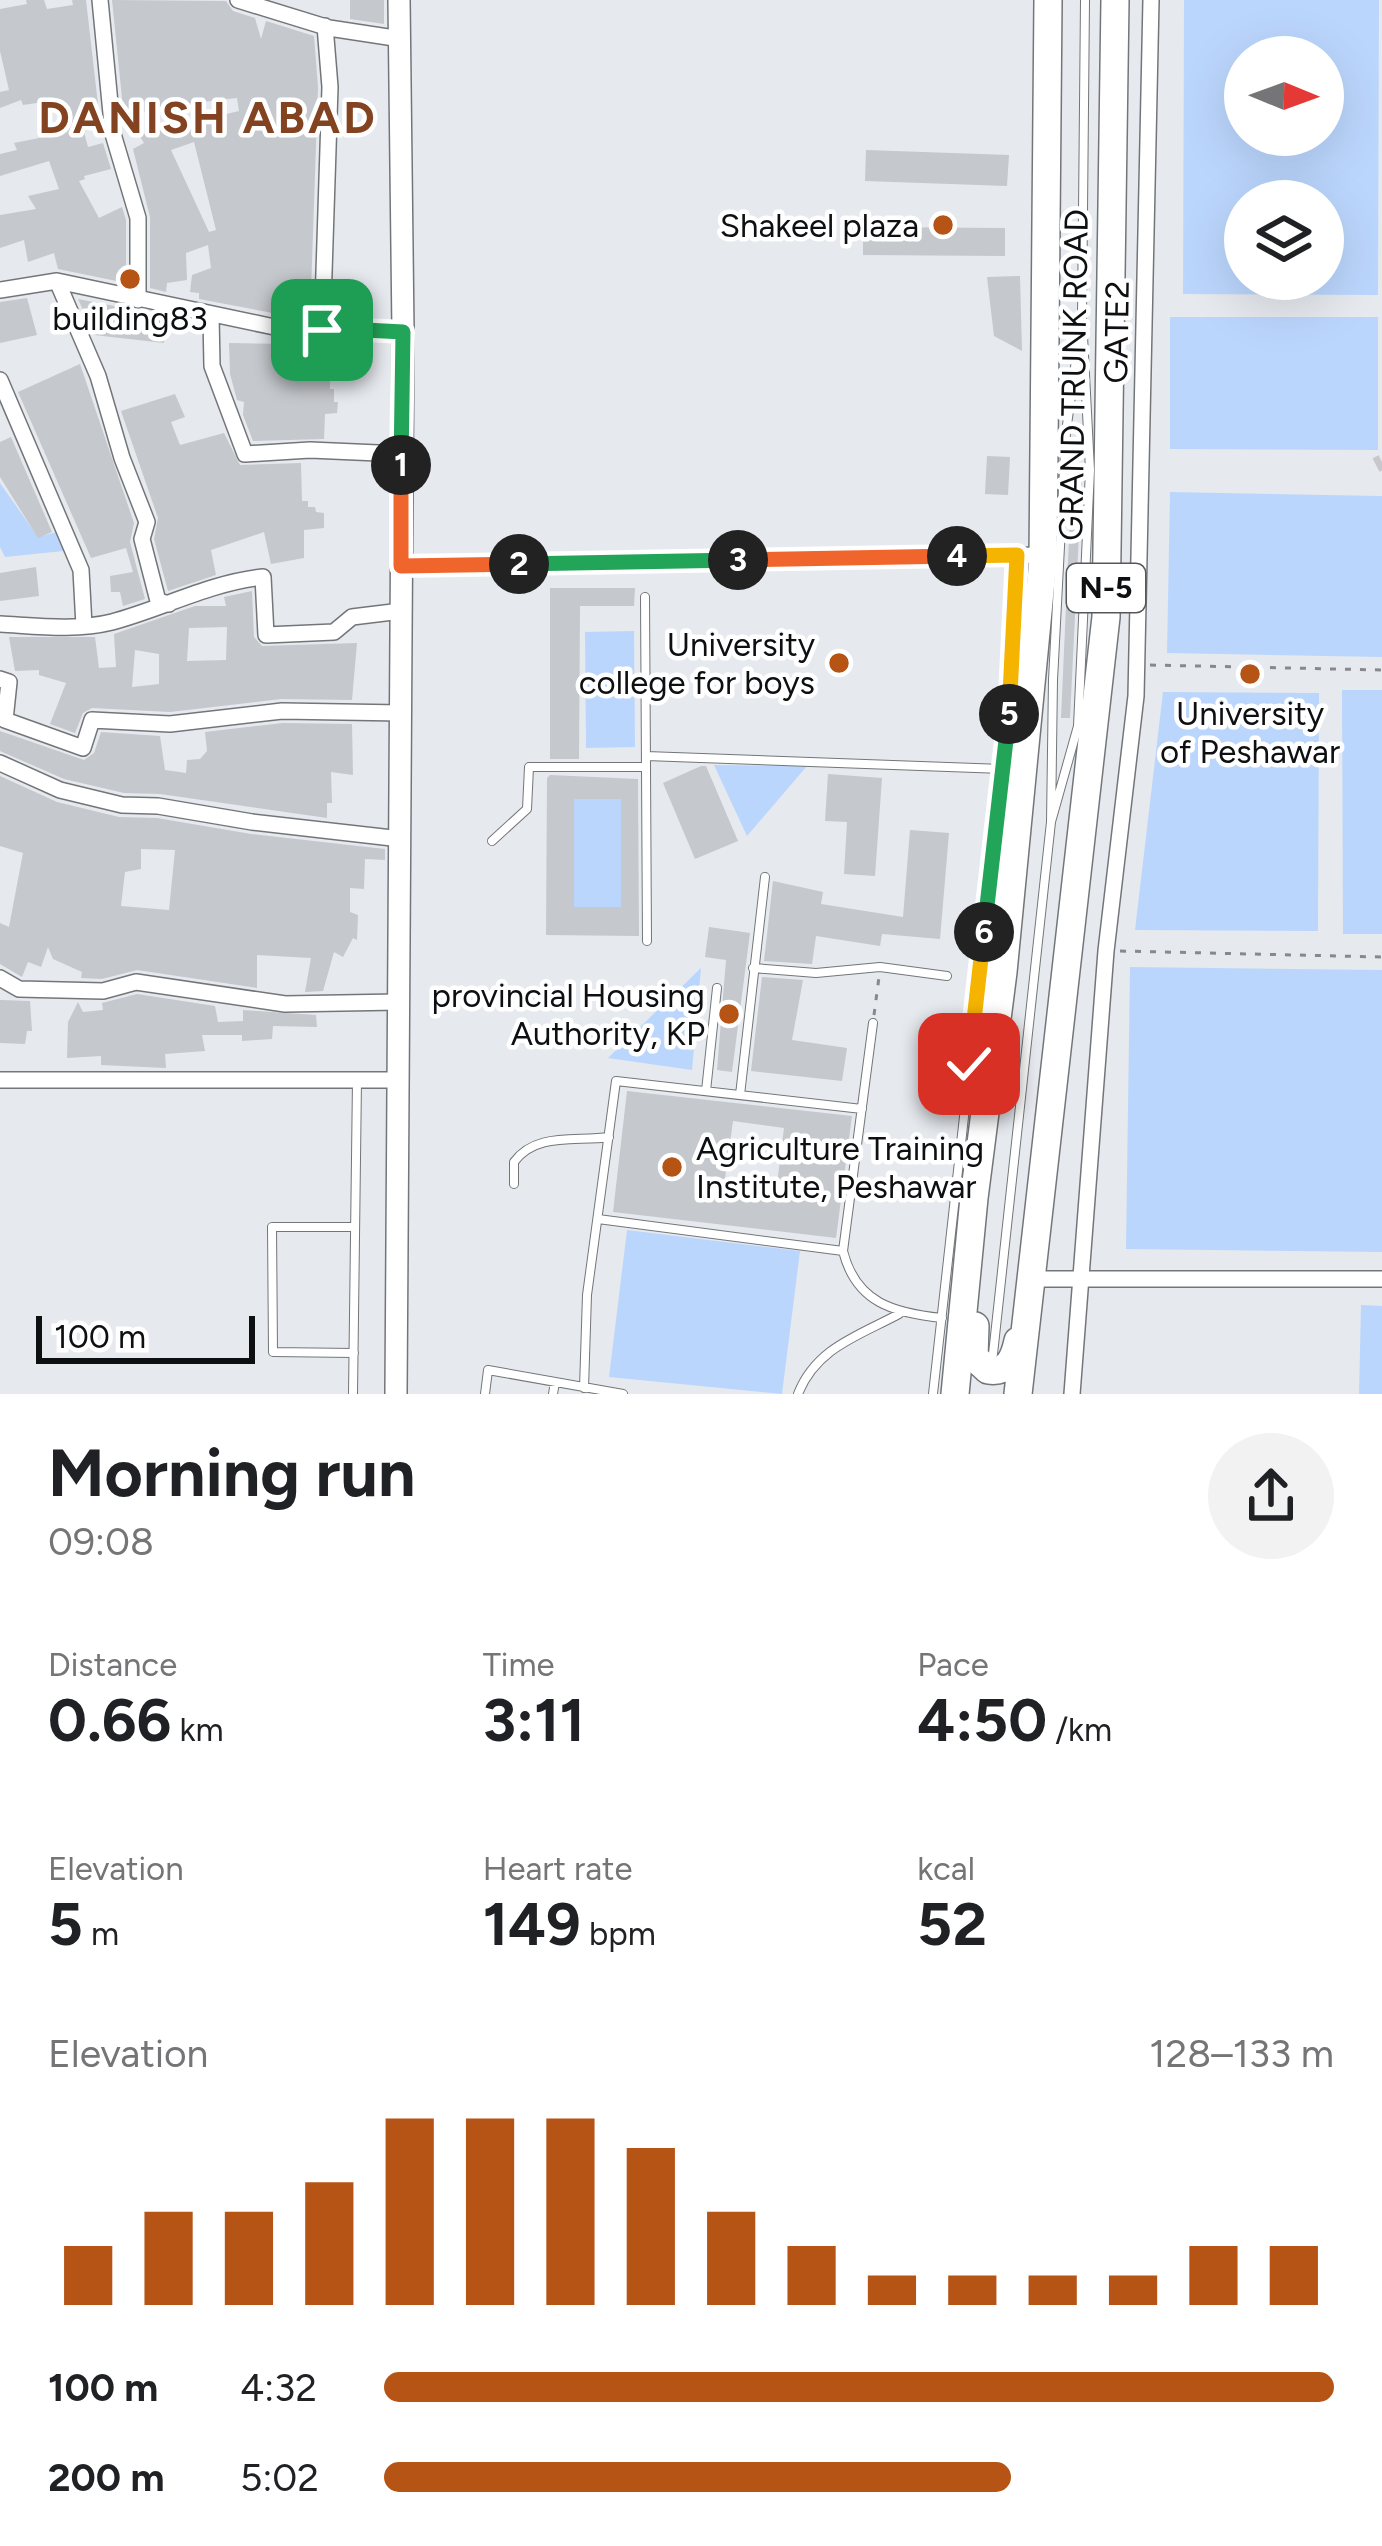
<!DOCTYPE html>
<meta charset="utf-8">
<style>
:root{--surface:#fff;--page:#f2f2f2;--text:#202124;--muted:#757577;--accent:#b55415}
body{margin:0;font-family:Figtree,sans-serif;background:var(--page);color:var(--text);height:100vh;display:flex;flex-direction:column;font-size:45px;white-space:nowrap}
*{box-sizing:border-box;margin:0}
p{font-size:39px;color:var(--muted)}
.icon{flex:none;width:66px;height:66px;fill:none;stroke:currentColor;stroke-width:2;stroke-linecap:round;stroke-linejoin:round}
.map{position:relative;height:1394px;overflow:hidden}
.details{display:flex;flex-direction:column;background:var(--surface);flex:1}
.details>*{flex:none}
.needle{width:78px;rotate:91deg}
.fabs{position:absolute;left:1224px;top:36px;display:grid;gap:24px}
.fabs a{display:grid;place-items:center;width:120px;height:120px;border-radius:50%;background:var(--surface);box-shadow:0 12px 48px #0002;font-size:60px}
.scale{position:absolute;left:36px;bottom:30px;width:219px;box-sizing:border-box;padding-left:12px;border:6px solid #0e0f11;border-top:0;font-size:33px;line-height:42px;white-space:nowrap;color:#0e0f11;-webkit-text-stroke:9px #fff;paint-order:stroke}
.pin{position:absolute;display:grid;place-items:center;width:102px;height:102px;color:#fff;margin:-51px;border-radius:24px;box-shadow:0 6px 18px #0006}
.km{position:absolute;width:60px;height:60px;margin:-30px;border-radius:50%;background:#222;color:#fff;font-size:33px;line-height:60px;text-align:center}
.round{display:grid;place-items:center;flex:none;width:126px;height:126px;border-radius:63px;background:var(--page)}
.summary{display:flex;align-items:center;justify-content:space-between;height:204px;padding:0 48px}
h1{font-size:66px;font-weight:700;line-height:90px}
.figures{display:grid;grid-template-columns:repeat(3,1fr);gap:18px;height:204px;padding:12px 48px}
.figures div{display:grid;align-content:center}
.figures b{font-size:60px;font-weight:700}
.figures small{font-size:33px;font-weight:400}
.figures p{font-size:33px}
.chart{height:336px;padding:24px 48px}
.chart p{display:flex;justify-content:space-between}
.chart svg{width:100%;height:216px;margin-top:12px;stroke:var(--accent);stroke-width:6}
ul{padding:0 48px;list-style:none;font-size:39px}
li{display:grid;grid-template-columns:192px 144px 1fr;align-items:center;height:90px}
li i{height:30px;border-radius:15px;background:var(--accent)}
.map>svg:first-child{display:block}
.green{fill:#bbd6fd;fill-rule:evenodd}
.building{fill:#c5c8cc;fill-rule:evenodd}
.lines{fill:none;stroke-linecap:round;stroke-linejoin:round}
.minor-tunnel{stroke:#c6c8cd;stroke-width:15;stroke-dasharray:15 8;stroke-linecap:butt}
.service-casing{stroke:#737679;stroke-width:10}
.minor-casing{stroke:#737679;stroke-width:18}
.tertiary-casing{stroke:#737679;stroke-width:24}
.trunk-casing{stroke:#737679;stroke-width:30}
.path{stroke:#86898c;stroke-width:3;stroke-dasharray:6 9;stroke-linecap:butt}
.service{stroke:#fff;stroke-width:8}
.minor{stroke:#fff;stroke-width:15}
.tertiary{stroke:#fff;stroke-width:21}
.trunk{stroke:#fff;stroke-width:27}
.split-1-casing{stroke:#fff;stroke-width:24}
.split-2-casing{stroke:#fff;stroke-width:24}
.split-3-casing{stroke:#fff;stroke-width:24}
.split-4-casing{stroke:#fff;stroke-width:24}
.split-5-casing{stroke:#fff;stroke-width:24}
.split-6-casing{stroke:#fff;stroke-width:24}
.split-7-casing{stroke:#fff;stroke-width:24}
.split-1{stroke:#22a559;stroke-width:15}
.split-2{stroke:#f0652b;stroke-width:15}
.split-3{stroke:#22a559;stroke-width:15}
.split-4{stroke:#f0652b;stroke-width:15}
.split-5{stroke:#f5b400;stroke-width:15}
.split-6{stroke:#22a559;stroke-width:15}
.split-7{stroke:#f5b400;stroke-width:15}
.poi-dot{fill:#b55415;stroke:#fff;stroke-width:4.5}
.labels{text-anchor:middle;stroke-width:9;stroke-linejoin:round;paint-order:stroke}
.shield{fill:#fff;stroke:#565758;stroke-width:3}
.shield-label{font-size:30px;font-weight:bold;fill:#0e0f11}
.poi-label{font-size:33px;fill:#0e0f11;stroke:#fff;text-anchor:end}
.street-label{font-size:33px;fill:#0e0f11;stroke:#fff}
.district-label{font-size:45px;font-weight:bold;letter-spacing:3px;fill:#834320;stroke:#fff}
</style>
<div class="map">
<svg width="1382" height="1394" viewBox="0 0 1382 1394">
<rect width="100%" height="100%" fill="#e6e9ee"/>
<path class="green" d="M1184,0H1379L1378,295L1183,294ZM1245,57H1323V135H1245ZM1245,201H1323V279H1245Z
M1170,317H1378V450L1170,449Z
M0,483L38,537L68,529L73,550L5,557L0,547Z
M1170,492L1382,496V657L1167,653Z
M634,631L635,747L586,748L585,632Z
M1342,690H1382V934H1343Z
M1163,692L1319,693L1318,931L1135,930Z
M714,765L807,766L747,836Z
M574,799H621V907H574Z
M1130,967L1382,970V1252L1126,1249Z
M701,968L692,1070L608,1058Z
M627,1230L800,1251L782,1394L609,1377Z
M1361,1305L1382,1306V1394H1359Z"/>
<path class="building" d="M26,0H44L47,9L73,5L72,0H86L99,113L92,115L98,127L84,132L88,147L103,143L111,169L84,176L85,179L79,181L99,218L122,207L126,220V283L58,269L54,253L28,262L24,240L0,248V215L36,209L28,196L59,189L49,161L0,176V154L17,150L14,143L64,133L57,100L23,105L21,100L0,108V92L9,90L0,51V9L27,4Z
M112,0L226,1L233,11L255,18L261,39L266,21L314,36L318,87L310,320L199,299V293L190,292L192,275L211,268L208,245L186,253L187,280L167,283L166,292L150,288V217L133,149L144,143L139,135L239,111L237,98L159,107L129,117L126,107L123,108ZM194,142L216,230L209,232L171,150Z
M350,0H384V24L350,19Z
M866,150L1009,155L1007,186L865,181Z
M863,227L1005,228V256L863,255Z
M1020,276L1022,351L994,336L987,277Z
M27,298L37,335L0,343V302Z
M78,299L166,316L164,343L94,335Z
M229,343L294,344L293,367L330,369V389H334V402H338L337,413L325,414L324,439L253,441L243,415L244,402L237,400L230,374Z
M80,364L134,523L130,542L145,599L123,606L120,592H111L110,576L133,572L126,548L91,558L18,392Z
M175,394L185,417L171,422L180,445L224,433L240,465L301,463L302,501H308V507H315L316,512L324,513V528L304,530V558L271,564L264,532L211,550L216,575L168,591L154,539L158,518L121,411Z
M11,437L52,532L38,538L0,477V442Z
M987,456L1010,457L1008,495L985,494Z
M1072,472H1082L1070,718H1061Z
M36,567L39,596L0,601V573Z
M550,588H635L634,606H580L579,759H550Z
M252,591L254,637L262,646L357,643L352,700L281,699L170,712L92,708L83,713L75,733L50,724L66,683L39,675V670L15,671L9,637H95L99,668L116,667L114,634L195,606H226L224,597ZM227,627L226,660L187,661L189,628ZM135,650L159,654V684L132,687Z
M283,723L352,724L353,775L331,772L332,803H327V818L160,794L124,793L64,779L0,751V731L84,760L94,753L101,732L160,736L165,770L186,773L187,760L200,759L207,751L205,732Z
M701,766H706L738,841L695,859L663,783Z
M828,774L882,778L875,876L844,874L847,822L825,821Z
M550,775L638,779L639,936L546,935L547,778ZM574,799H621V907H574Z
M0,776L57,802L119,817L157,818L251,834L385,849V860L365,859L364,889L350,888V912L358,915L357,940L353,938L343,957L334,952L323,991L305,992L311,958L257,955V988L137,970L102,979L81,978L82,972L53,959L48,947L41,967L28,962L22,977L0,964V923L9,927L23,853L0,846ZM141,849L175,850L169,910L121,906L125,872L141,869Z
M910,830L949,833L940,939L882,934L880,946L816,936L812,964L764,961L773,881L823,892L821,904L903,917Z
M709,927L750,933L732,1072L717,1070L726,960L705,957Z
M762,977L803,980L792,1040L847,1048L842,1081L751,1071Z
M137,994L215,1006L218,1022L243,1021V1010L316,1015L317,1027L273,1026L272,1039L242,1041V1035H202L205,1051L165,1054L166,1068L101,1065V1056L67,1058L68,1022L78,1002L83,1012L103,1010L102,1003Z
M0,1000L30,1001L32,1031H27L25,1044L0,1043Z
M627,1091L852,1116L836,1238L613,1212ZM733,1121L784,1128L775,1200L723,1193Z"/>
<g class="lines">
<path class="minor-tunnel" d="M1376,465L1382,462"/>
<g class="service-casing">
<path id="service" d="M1082,317L1066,432L1053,680L1051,822L1078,726L1090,470L1082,317L1085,0
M645,597L647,941
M646,756L1003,769
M492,841L527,809L529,767H646
M753,968L816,973L880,967L947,976
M873,1023L843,1251C856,1303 894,1313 942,1318
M706,1091L717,988
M740,1095L765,877
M514,1184V1162C536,1132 576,1142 609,1137
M598,1219L843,1251
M354,1353L273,1352L272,1227H355
M993,1354L1051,822
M584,1388L587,1295L616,1081L862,1109
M353,1394L357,1080
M485,1394L488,1370L623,1394
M553,1394L555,1382
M798,1394C816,1348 858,1336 899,1314
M933,1394L1005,750L1017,557"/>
</g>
<g class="minor-casing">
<path id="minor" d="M100,0L113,134L138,218V300
M238,0L329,28L401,39
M57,281L98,376L122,458L147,522L142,539L158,601L169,604
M0,290L57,281L279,328L322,334L347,329L403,332
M211,316L212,366L245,454L310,450L401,454
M322,334L330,87L325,26
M0,380L81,570L84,626
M401,565L1042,555
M0,624C37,626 76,631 112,622C164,608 209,583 263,577L266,635L334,632L352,617L401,611
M0,679L9,682L5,720L83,748L92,720L170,724L282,711L402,713
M0,763L60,790L122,805L158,806L252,822L401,839
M0,978L19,989L103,991L136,982L285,1004L398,1002
M0,1080H398
M1030,1279H1382
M1072,1394L1106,951L1136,696L1151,0"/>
</g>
<g class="tertiary-casing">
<path id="tertiary" d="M396,1394L403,332L399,0"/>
</g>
<g class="trunk-casing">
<path id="trunk" d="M975,1326L974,1357L988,1370C1008,1373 1014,1359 1018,1341
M955,1394L974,1198L1003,972L1043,560L1048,0
M1018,1394L1106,617L1115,0"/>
</g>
<path class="path" d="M1150,665L1382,670
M1120,951L1382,957
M874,1015L879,977"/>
<use href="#service" class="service"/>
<use href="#minor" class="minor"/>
<use href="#tertiary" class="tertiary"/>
<use href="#trunk" class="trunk"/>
</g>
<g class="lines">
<g class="split-1-casing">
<path id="split-1" d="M322,330V334L346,329L403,332L401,465"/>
</g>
<g class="split-2-casing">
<path id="split-2" d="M401,465V566L519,564"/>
</g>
<g class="split-3-casing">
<path id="split-3" d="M519,564L738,560"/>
</g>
<g class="split-4-casing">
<path id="split-4" d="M738,560L957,556"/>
</g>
<g class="split-5-casing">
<path id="split-5" d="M957,556L1017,555L1009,714"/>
</g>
<g class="split-6-casing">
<path id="split-6" d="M984,932L1009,714"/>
</g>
<g class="split-7-casing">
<path id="split-7" d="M969,1064L984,932"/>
</g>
<use href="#split-1" class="split-1"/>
<use href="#split-2" class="split-2"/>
<use href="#split-3" class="split-3"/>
<use href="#split-4" class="split-4"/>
<use href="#split-5" class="split-5"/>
<use href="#split-6" class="split-6"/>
<use href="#split-7" class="split-7"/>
</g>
<g class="poi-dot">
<circle cx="943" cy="225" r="12"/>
<circle cx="130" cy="279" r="12"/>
<circle cx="839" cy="663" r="12"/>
<circle cx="1250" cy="674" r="12"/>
<circle cx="729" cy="1014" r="12"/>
<circle cx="672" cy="1167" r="12"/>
</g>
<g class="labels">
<rect class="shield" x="1067" y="564" width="78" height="48" rx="9"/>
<g class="shield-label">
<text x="1106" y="598">N-5</text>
</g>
<g class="poi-label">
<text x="919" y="237">Shakeel plaza</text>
<text x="130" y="330" text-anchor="middle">building83</text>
<text x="815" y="656">University<tspan x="815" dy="38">college for boys</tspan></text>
<text x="1250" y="725" text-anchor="middle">University<tspan x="1250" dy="38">of Peshawar</tspan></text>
<text x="705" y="1007">provincial Housing<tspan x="705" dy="38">Authority, KP</tspan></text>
<text x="696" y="1160" text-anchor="start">Agriculture Training<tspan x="696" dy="38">Institute, Peshawar</tspan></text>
</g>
<g class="street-label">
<text transform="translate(1116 332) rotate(-89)" y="12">GATE2</text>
<text transform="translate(1073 375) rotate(-89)" y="12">GRAND TRUNK ROAD</text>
</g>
<g class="district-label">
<text x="208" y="133">DANISH ABAD</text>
</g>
</g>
</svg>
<div class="fabs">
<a><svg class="needle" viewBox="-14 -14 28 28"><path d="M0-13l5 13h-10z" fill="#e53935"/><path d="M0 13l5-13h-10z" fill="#757577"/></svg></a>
<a><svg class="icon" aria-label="layers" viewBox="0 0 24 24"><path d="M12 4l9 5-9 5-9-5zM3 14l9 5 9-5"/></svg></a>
</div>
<div class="scale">100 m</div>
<div class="pin" style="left:322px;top:330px;background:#1e9e55"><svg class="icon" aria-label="arrive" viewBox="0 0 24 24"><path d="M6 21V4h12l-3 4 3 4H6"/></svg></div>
<div class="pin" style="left:969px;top:1064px;background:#d93025"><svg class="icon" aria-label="check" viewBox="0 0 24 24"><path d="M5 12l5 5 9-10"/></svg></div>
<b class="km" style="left:401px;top:465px">1</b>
<b class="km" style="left:519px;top:564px">2</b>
<b class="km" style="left:738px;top:560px">3</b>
<b class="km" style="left:957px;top:556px">4</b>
<b class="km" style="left:1009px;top:714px">5</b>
<b class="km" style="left:984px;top:932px">6</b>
</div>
<section class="details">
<div class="summary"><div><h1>Morning run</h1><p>09:08</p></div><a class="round"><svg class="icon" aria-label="share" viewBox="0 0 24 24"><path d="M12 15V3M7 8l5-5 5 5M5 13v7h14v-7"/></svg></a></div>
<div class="figures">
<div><p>Distance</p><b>0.66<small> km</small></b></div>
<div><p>Time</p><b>3:11</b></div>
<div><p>Pace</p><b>4:50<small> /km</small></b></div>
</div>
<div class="figures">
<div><p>Elevation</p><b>5<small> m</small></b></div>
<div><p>Heart rate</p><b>149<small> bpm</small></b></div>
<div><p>kcal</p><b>52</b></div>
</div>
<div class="chart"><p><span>Elevation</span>128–133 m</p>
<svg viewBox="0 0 160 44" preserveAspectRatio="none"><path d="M5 44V32M15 44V25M25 44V25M35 44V19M45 44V6M55 44V6M65 44V6M75 44V12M85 44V25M95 44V32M105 44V38M115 44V38M125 44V38M135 44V38M145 44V32M155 44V32"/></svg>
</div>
<ul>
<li><b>100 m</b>4:32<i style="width:100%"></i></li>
<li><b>200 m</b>5:02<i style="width:66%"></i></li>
</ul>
</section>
